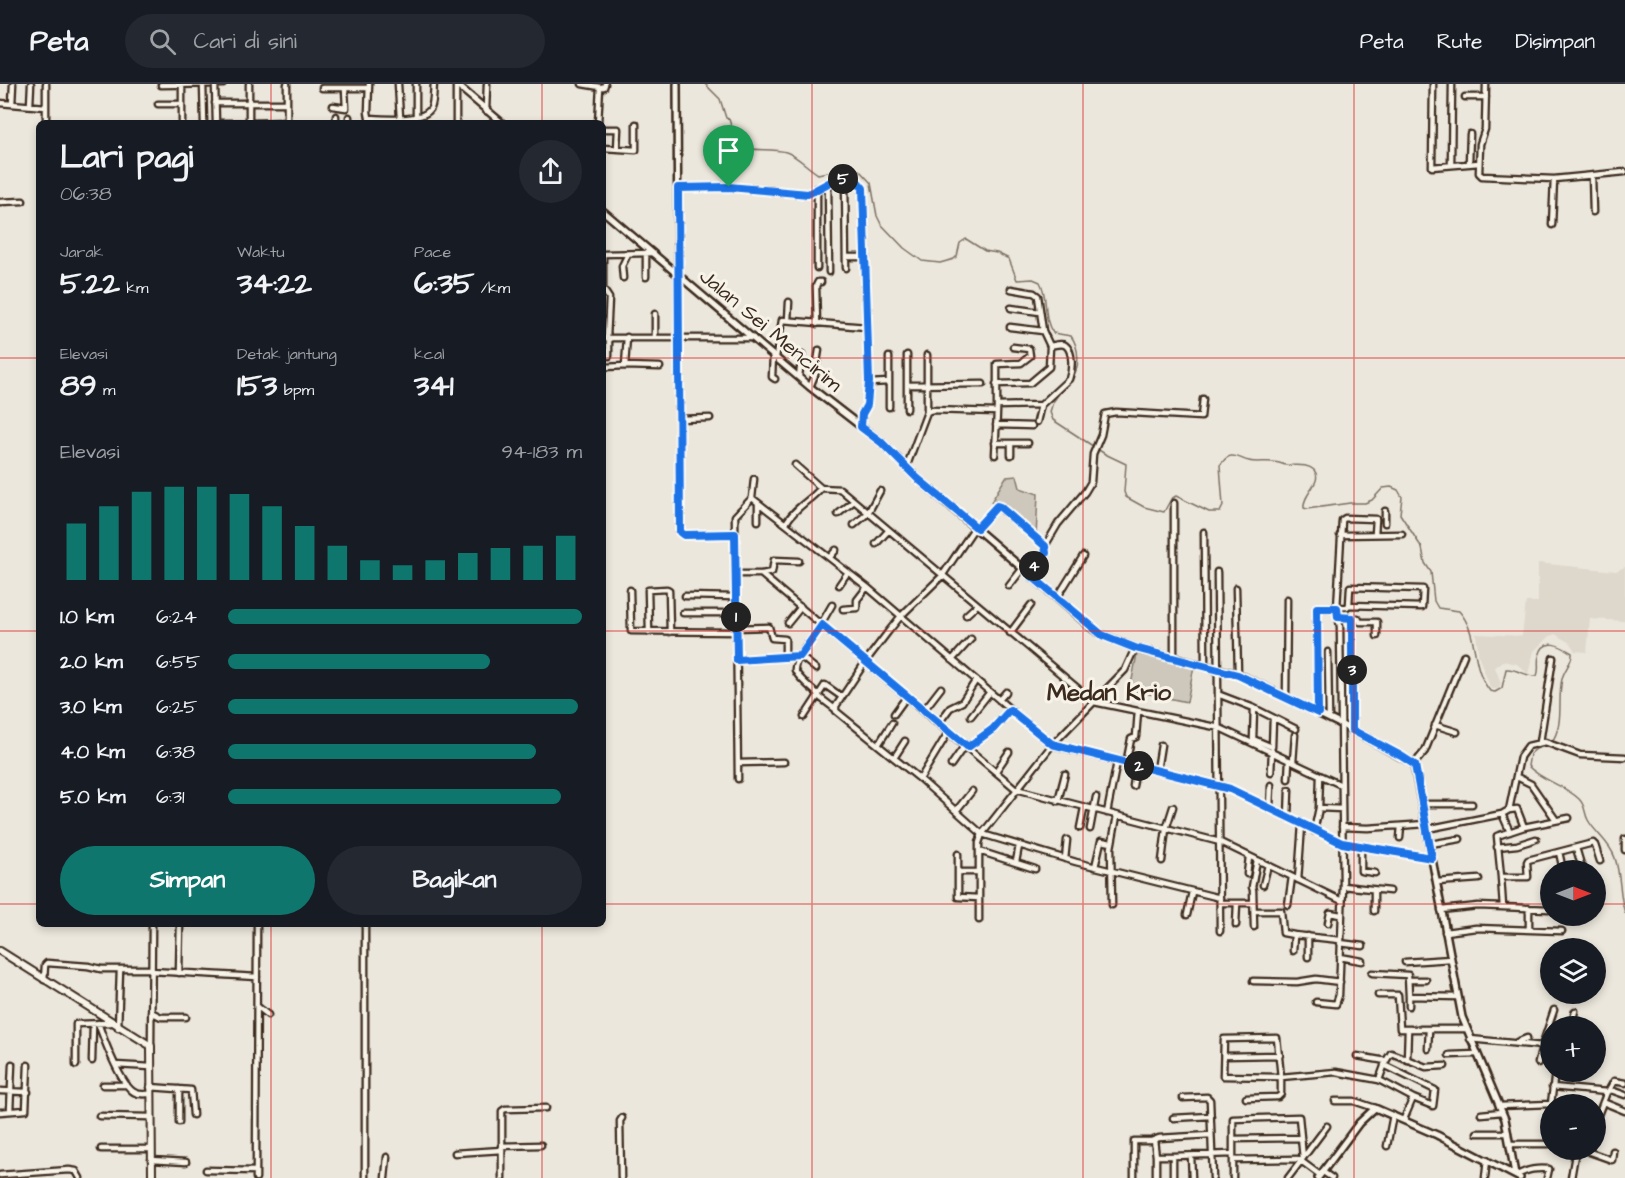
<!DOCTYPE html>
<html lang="id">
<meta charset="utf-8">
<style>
:root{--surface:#171b24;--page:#242831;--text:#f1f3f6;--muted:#9ea1a6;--line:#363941;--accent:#0f766e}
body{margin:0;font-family:"Architects Daughter",sans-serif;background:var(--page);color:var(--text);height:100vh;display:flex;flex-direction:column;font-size:22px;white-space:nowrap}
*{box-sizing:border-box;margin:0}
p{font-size:20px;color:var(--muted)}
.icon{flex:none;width:33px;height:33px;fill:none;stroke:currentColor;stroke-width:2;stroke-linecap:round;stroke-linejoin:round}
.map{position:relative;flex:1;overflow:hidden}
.drawer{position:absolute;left:36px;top:36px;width:570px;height:807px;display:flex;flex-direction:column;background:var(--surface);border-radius:9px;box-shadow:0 3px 9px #0003}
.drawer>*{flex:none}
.needle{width:39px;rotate:90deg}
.tools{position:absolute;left:1540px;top:776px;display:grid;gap:12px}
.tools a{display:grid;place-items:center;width:66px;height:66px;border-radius:50%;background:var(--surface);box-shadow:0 3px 9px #0003;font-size:30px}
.pin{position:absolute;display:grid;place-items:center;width:51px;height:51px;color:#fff;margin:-62px -26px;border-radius:50% 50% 50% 0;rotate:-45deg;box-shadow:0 0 6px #0007}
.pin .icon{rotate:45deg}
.km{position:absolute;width:30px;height:30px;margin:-15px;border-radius:50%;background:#222;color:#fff;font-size:16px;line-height:30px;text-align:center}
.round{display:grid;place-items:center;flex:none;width:63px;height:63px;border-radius:32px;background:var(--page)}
.head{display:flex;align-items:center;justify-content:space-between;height:102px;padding:0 24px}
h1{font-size:33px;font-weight:800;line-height:45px}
.metrics{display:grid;grid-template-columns:repeat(3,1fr);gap:9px;height:102px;padding:6px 24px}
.metrics div{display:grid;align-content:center}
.metrics b{font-size:30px;font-weight:800}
.metrics small{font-size:16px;font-weight:400}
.metrics p{font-size:16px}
.chart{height:168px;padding:12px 24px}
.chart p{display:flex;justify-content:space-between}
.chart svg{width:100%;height:108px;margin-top:6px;stroke:var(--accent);stroke-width:6}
.primary-button{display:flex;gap:12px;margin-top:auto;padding:12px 24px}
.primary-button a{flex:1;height:69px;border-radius:36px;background:var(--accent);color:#fff;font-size:24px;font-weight:800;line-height:69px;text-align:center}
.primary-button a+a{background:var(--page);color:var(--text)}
ul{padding:0 24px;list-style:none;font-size:20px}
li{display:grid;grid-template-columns:96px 72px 1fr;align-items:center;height:45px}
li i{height:15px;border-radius:8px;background:var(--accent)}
header{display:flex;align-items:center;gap:36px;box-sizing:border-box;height:84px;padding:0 30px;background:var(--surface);border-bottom:2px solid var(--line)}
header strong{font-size:28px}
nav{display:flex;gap:33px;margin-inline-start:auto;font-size:21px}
.search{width:420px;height:54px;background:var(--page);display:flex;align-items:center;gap:15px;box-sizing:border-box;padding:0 21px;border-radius:33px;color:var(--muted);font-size:22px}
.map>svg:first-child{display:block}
.built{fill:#ddd7cc}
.green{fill:#cec8bc;stroke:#84796d;stroke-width:1.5}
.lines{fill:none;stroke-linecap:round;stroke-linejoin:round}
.stream{stroke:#7c7064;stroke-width:1.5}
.minor-casing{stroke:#3b2a1e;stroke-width:9}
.tertiary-casing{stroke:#3b2a1e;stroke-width:10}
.secondary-casing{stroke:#3b2a1e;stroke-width:10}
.minor{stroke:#f7f3e8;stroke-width:4.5}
.tertiary{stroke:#f7f3e8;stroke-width:5}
.secondary{stroke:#f7f3e8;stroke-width:6}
.route-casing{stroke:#fff;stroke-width:12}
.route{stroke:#1a73e8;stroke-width:8}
.grid{fill:none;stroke:#d62828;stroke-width:1.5;stroke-opacity:0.55}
.labels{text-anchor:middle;stroke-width:6;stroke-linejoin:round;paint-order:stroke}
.street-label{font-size:21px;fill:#3b2a1e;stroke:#f7f3e8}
.quarter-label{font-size:24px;font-weight:bold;fill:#3b2a1e;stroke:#f7f3e8}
</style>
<header>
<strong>Peta</strong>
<div class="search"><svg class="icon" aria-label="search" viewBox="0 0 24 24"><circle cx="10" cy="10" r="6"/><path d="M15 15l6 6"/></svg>Cari di sini</div>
<nav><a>Peta</a><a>Rute</a><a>Disimpan</a></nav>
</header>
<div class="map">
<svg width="1625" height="1094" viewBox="0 0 1625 1094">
<rect width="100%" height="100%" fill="#ece7dc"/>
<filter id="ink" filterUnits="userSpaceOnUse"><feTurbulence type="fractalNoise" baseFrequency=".0167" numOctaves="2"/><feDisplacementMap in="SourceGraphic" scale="12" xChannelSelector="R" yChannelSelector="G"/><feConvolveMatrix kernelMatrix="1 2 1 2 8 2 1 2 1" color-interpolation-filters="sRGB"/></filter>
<g filter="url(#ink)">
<path class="built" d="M1538,479L1616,487L1625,483V537L1590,535L1587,568L1575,567L1570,559L1555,550L1548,553L1534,567L1528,590L1517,580L1502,577L1495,583L1501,600L1497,605H1491L1479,574L1476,550L1522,552L1526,518H1538Z"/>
<path class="green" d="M1017,392L1020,404L1038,410L1036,454L991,418L1006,393Z
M1137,570L1194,582L1187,618L1130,606Z"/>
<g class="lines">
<path class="stream" d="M705,0L720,15L726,34L729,35L737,62C753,68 770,64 786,68C796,71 808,84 818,90L841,85L859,86L871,99L877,132L881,140L904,164L922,177L940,179L954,175L957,172L960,159L966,155L985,167L997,169L1009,175L1017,196L1033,195L1040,198C1049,214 1042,234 1053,249L1071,252C1079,263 1081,284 1071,295
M1066,300L1053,318L1050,328L1053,336L1105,370L1126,380L1124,408L1126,413L1144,423L1164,428L1171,415L1176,412L1209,428H1220L1223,422L1220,381C1224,377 1225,373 1231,372C1238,371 1242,376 1249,377C1256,379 1265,377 1273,378C1277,378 1282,380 1286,381C1295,382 1307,379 1314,386C1324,398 1302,410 1304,424L1307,425L1350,419H1365L1372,416L1383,404L1391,403L1398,406L1402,413L1400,430L1422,464L1425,479L1431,488L1434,517L1438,524L1459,527C1480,551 1469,581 1490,607L1495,608L1502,604L1506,585C1517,584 1525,593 1537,592C1540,585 1537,579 1539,572C1544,552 1561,562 1572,569C1573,578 1564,585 1562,595C1557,616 1565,640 1551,659
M1547,661L1536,665L1530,670L1528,682C1542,697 1565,701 1579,715C1586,722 1584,729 1588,736C1595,749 1610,758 1615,774C1621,792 1619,811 1625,829"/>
<g class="minor-casing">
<path id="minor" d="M182,0V39
M203,0L204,39
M215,0L216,39
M249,0V39
M287,0V39
M369,0L368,28L370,39
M398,0L400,34
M582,0L600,3
M1433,0L1432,83L1479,79
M1486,0L1485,45L1480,60L1479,89L1482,92L1554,95L1625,88
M161,1L223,0
M322,4H369
M1465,13H1486
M0,19L46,23V0
M215,19H287
M12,20L13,0
M158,20H182
M30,21L31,0
M333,22L346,24L345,5
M46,23V39
M486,27L487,0
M349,33V39
M416,33V0
M370,34C384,35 424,38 431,24C434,17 433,8 434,0
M216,39H246
M251,39L287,38
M336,39V32
M456,39V0
M598,39L600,3H604L605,0
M603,45H618L617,65
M603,64L636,66V40
M1469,79L1470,50
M1451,81L1452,0
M1592,92L1593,128
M845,95L846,184
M828,99L829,188
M678,104L729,103L808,110L834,97L849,95L857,97L863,104L869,299L867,321L862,330L861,343
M817,104V184
M0,118L23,117
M1552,141L1554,95
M603,170V205L609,214L607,254
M603,170L652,169
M646,170V193
M846,173H866
M678,190L680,448L684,451L735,450
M623,194L622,182L628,170
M1011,224L1040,228
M788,236L789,218
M817,240L816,202L818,198H821
M1010,243L1043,247
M627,253L625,282L660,283
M603,254H753
M609,254V272
M655,254V230
M773,271L772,293L775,295
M907,271V325
M776,273L782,236L866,243
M605,283L625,282
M799,292L802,271
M869,299L889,298
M996,300L1030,299L1049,283L1050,262L1043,247L1038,212L1034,209L1011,205
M907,301L983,300
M810,303L815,291L819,266
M997,322V280L1021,279L1030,272L1029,265L1013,263
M889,323V273
M927,328L932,326L997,328V322L1041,321L1069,295C1072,287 1074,267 1065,261C1061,259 1055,261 1050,262
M679,335L710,334
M1037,338L1041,321
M996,341L1032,342
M995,359H1028
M995,371L997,328
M1011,371V359
M795,381L821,404
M906,384L927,328V271
M752,414L754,395
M1174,419V574
M1385,427V439
M838,430L854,417
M758,437V419
M786,439C796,422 809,418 821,404L840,405L1094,618L1220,644L1341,701
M854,441L868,429L880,407
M975,443L942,492L901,532L888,548L866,577L836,622V627L920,695L982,750L1076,778L1220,814
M977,444L998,422L1045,462L1058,440L1085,408L1091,398L1093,370L1101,351L1105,330L1116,328L1201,333L1203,315
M1204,448L1205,581
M1340,451L1402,450
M876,460L888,447
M830,473L836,466
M1217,488L1220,847
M1028,489L1046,469L1045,462
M736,490H761L1016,705L1220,758L1342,817
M762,490L772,488L774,476L799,477
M839,501L848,488
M1009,502L1023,484
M1236,504L1238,590
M630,506L631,547L736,548
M685,512L736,513
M1057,514L1083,472
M843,525L857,524V516L867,503
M683,529H736
M966,531L977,521
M1338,533L1358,534L1360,538H1377V552
M1352,534V646
M788,539L801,523
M821,540L832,521
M736,544L769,543L772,554L785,555V573
M649,548L648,506L667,505L669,506L670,548
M1010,549L1031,521
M1328,568L1329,634
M737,576L800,572L816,585
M952,576L971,555
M819,611C813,606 797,593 795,586C793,577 816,549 822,541
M1220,611L1254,624L1296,645
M818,612L835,625
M1286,614L1287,515
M999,616L1006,608
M1254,624L1253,655L1272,663L1273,634
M924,626L941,604
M1318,629L1317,524L1347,523L1349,521L1350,503L1423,505L1422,523L1349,521
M894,630L907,612
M971,632L990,608
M804,633L825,601L842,613
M939,639L950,624L962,618L976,596
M1435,641L1457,648
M1540,658L1553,574
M878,661L892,639
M968,663L993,645L1010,626
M894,674L905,657
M1293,678L1295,651
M738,679L784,678
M1126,680L1131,655L1136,653L1138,627
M1414,680L1425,667L1464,571
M951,681L965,661
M1157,686L1161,661
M996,687L1009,668
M1271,688L1272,667
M1517,693L1531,700L1556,736
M738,695L735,432L752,414L867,503L1052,661L1230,705L1342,759L1432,774
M920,695L949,647
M1288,695L1289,676
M1133,702L1136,682
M1058,717L1065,690
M1423,720H1472
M1270,724L1271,701
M1319,724L1342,725
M956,727L972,707
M1107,729L1117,678
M1502,730L1510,748
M1288,734L1289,706
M1342,743L1368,744L1426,740
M1524,743L1569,734
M1080,744L1084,724
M1090,745L1096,713
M1427,745L1502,730L1509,726L1520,673L1528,662L1545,658L1580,671L1625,673
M1314,747L1319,724L1320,691
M1400,754L1401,742
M1625,755V766
M1430,760L1460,755
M1361,763V787L1375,789
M1497,763L1517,761L1536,755
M1576,764L1582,784
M979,767L1035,785
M1559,768L1563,786
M958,770V813L979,814
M1065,775L1067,756
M1162,777L1166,745L1173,723
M1016,778L1019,762
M1095,783L1101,757L1112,759
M959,788H979
M1247,790L1249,773
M1501,793L1497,752L1524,743L1517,725L1509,726
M1298,796L1302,741
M1437,798L1479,795
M1263,801L1268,781
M1343,802L1390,807
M1220,819H1253
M1112,821L1111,764L1117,732
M1288,821L1292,793
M1503,823L1501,793H1528L1527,778L1528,776L1593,759L1595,761L1600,777
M1441,826L1478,822L1549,825
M1254,827H1281L1283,849L1294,851
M1374,827V806
M1187,831L1192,808
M979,836V759L982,750L1052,661L1125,586L1135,564
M1328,839L1330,829L1341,831
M1236,841L1237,819
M1254,843L1253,806L1252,803L1257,776
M1529,846V824
M1445,848L1476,844L1562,847
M1340,859L1363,862
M1293,867L1294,851L1340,856
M1308,873V852
M1340,873L1362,877
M1405,878L1451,875
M151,887L257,893
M179,889L180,840
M1372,889L1408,891L1409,912L1458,913
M44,896L45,881L47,879L88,882L101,885H151
M1408,896H1426
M1253,897L1297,898L1316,895L1340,898
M1378,911H1398L1400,945H1466
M1409,912V922
M1316,918L1336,920L1339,911L1343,802L1340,543L1337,524L1342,436L1345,434L1376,435L1375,450
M258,923L268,931
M151,928L161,933H186
M98,939C103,953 122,1005 136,1009C140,1011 146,1010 150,1010
M1571,942L1575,927
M118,944L120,885
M1470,955L1542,962
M1517,958L1527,954
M151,962L152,840
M1428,965L1429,945
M1449,971L1477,970
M1224,972L1280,971
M1357,972L1386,977
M1407,976L1408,945
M92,977L93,940
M1538,979L1542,962L1554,926
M76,981V940L111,939
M115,981L151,983
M1384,981L1435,1006L1433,1022L1413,1014
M1379,996L1386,977L1391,969L1426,983L1445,982
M103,1001H127
M150,1003L191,1006L193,1031
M1552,1003L1607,1008L1611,1006L1625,1011
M179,1005V1038
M1609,1006L1614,997L1625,999
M0,1007L28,1008
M1183,1014L1207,1013L1210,1016L1213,1094
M1246,1014L1278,1013L1281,1010V993L1277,954L1224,955L1223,992L1281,993L1336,988L1379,996L1413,1014L1404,1035
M1335,1017H1354L1375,1024
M1603,1018L1625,1027
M1499,1022L1551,1020
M10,1027L12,980
M0,1028L26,1026L28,981
M1481,1030L1502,1028
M99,1032L150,1033
M1173,1034L1211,1032
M1596,1036L1607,1008
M1477,1049H1508
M1233,1055L1301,1054
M1154,1056L1156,1072
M1510,1060H1551
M1551,1060V1020L1555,987
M501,1062L541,1061
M1387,1062L1393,1031
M101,1065H151
M1584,1066L1612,1076L1613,1067
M455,1069L502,1066
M1233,1070V1035L1299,1033L1303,1074L1301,1077L1320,1091
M1191,1072L1192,1094
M1303,1074L1327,1042
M151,1076L186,1078
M1233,1076V1094
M206,1086L256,1087
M1323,1088L1332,1094
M0,1091L69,1086L76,1087L80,1094
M1517,1091C1529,1085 1536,1084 1549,1085L1547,1094
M256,1094L257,840
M365,1094V840
M385,1094L387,1073
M502,1094V1027L505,1025L546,1024
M621,1094L620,1037L622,1034
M1134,1094V1057H1151L1159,1054L1211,1051
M1156,1094V1072H1173
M1173,1094V1072L1233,1070V1076L1298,1075L1301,1077L1288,1094
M1485,1094L1487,1076
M1571,1094L1576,1065"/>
</g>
<g class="tertiary-casing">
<path id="tertiary" d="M456,0L502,39
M677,0L678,189
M603,127L810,303L881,358L917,394L1093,545L1103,551L1135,564L1238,590L1352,646L1414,680L1462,933L1505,1035L1515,1090
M1318,1094L1359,1039L1375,1024L1437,1051L1520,1094"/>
</g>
<g class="secondary-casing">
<path id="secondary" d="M0,867L151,962L152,1094"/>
</g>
<use href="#minor" class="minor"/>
<use href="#tertiary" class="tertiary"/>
<use href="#secondary" class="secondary"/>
</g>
</g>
<g class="lines" filter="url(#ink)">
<g class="route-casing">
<path id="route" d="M849,95L857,97L863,104L869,298L867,321L862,330L861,343L881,358L917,394L977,444L997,422L1000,423L1045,462L1046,469L1028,489L1102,551L1135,564L1238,591L1318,629L1317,524H1337L1338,533L1352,534V646L1401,672L1415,681L1432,774L1342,759L1230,705L1052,660L1010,626L993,645L968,663L822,541L800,572L737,576L735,450L684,451L680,448L678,104L729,103L808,110L834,96Z"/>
</g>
<use href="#route" class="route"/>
</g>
<path class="grid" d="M271,0V39M542,0V39M812,0V1094M1083,0V1094M1354,0V1094M0,274H39M603,274H1625M0,547H39M603,547H1625M0,820H39M603,820H1551M1596,820H1625M271,840V1094M542,840V1094"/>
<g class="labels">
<g class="street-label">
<text transform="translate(771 246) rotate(40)" y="7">Jalan Sei Mencirim</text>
</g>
<g class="quarter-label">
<text x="1109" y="616">Medan Krio</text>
</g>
</g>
</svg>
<div class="tools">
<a><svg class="needle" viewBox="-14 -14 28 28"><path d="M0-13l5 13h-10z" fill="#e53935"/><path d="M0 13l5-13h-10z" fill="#9ea1a6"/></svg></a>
<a><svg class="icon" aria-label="layers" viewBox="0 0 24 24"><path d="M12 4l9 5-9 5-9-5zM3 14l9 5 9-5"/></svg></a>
<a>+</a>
<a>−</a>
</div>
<div class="pin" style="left:729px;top:103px;background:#1e9e55"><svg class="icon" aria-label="arrive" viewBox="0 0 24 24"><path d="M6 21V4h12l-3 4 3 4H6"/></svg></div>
<b class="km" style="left:736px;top:533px">1</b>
<b class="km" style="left:1139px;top:682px">2</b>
<b class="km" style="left:1352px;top:586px">3</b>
<b class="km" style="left:1034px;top:482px">4</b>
<b class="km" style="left:843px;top:95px">5</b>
<section class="drawer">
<div class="head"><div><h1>Lari pagi</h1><p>06:38</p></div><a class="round"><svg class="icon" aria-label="share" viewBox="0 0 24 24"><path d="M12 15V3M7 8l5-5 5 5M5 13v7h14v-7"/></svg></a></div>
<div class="metrics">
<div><p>Jarak</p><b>5.22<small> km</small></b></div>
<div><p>Waktu</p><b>34:22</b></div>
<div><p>Pace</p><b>6:35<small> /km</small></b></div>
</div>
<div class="metrics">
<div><p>Elevasi</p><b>89<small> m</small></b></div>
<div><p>Detak jantung</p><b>153<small> bpm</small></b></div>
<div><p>kcal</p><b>341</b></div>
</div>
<div class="chart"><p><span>Elevasi</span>94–183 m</p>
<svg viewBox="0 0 160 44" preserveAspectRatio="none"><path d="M5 44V21M15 44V14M25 44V8M35 44V6M45 44V6M55 44V9M65 44V14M75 44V22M85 44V30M95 44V36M105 44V38M115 44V36M125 44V33M135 44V31M145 44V30M155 44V26"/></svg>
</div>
<ul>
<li><b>1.0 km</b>6:24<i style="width:100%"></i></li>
<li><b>2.0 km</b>6:55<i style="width:74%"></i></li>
<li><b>3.0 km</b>6:25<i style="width:99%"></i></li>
<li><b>4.0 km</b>6:38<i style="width:87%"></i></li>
<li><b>5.0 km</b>6:31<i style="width:94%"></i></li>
</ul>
<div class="primary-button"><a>Simpan</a><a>Bagikan</a></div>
</section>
</div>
